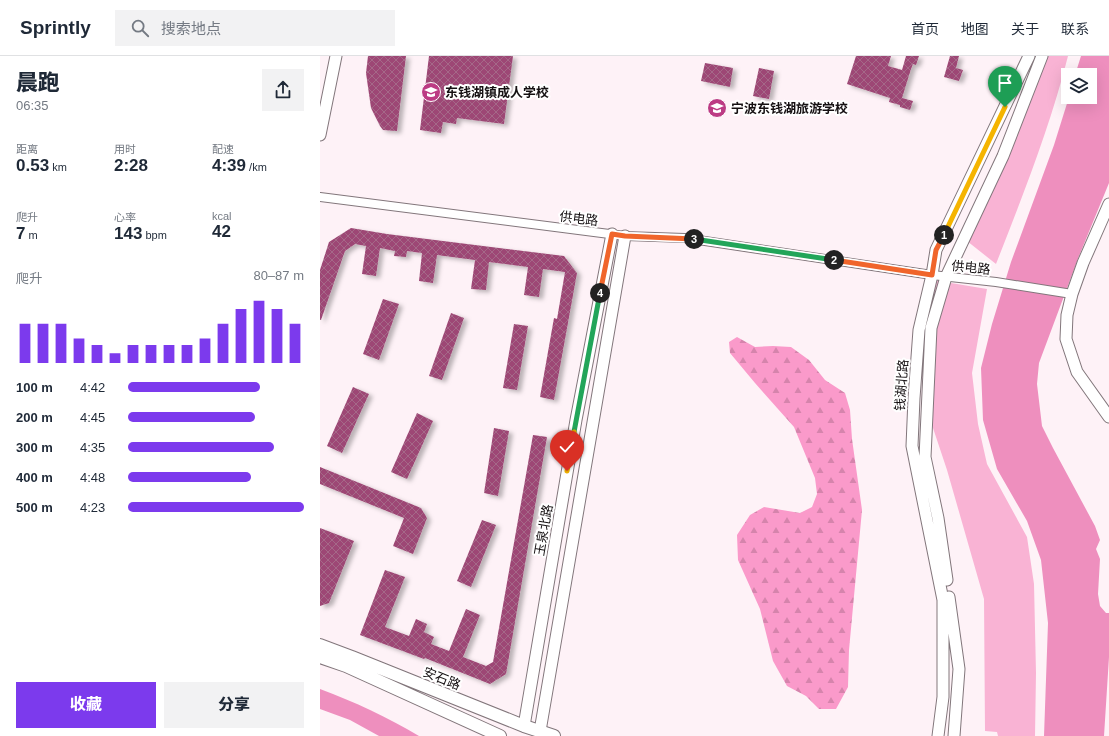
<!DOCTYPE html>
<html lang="zh">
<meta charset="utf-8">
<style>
:root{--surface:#fff;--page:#f2f2f3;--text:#1f2937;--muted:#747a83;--line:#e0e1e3;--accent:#7c3aed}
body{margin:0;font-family:Helvetica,"Noto Sans SC",sans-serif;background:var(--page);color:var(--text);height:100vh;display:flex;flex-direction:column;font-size:15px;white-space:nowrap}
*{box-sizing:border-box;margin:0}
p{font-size:13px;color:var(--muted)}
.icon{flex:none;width:22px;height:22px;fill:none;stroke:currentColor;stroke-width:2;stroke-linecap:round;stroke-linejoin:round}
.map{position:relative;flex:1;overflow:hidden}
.side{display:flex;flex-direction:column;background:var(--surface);width:320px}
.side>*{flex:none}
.buttons{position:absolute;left:741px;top:12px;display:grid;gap:8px}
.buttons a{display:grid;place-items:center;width:36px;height:36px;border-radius:0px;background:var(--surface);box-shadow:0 4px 16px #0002;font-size:20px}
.pin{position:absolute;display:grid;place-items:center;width:34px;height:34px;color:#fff;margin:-41px -17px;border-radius:50% 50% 50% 0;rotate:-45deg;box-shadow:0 0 4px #0007}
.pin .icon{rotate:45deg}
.km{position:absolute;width:20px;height:20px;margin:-10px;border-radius:50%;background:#222;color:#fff;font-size:11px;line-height:20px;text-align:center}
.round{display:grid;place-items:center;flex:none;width:42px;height:42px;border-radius:0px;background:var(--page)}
.overview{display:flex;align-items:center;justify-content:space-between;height:68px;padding:0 16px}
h1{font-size:22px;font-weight:800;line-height:30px}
.stats{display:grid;grid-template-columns:repeat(3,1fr);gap:6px;height:68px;padding:4px 16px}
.stats div{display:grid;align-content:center}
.stats b{font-size:17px;font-weight:800}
.stats small{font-size:11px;font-weight:400}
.stats p{font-size:11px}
.chart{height:112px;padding:8px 16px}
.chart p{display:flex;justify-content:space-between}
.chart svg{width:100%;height:72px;margin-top:4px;stroke:var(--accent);stroke-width:6}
.action{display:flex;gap:8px;margin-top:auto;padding:8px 16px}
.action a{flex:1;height:46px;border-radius:0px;background:var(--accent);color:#fff;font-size:16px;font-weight:800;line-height:46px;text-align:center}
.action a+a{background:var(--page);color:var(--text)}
ul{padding:0 16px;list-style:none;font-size:13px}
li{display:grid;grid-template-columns:64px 48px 1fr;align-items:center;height:30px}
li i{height:10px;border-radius:5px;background:var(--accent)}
header{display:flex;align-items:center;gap:24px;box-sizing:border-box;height:56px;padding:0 20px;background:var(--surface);border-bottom:1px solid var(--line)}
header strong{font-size:19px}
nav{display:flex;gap:22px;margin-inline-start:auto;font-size:14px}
.search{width:280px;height:36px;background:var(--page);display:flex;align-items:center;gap:10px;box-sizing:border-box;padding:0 14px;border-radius:0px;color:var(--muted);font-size:15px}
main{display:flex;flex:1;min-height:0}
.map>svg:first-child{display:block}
.forest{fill:url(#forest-firs)}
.park{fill:#f9b3d4}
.water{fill:#ee8fbe}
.building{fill:url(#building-cross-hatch);filter:url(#shadow)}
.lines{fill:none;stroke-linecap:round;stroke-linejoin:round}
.street-casing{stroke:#82767b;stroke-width:10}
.secondary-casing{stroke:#82767b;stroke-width:13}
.primary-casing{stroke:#82767b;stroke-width:14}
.street{stroke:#fff;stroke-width:8}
.secondary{stroke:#fff;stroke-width:11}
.primary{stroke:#fff;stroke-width:12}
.split-1-casing{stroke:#fff;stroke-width:8}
.split-2-casing{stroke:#fff;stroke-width:8}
.split-3-casing{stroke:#fff;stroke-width:8}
.split-4-casing{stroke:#fff;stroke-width:8}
.split-5-casing{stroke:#fff;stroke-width:8}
.split-6-casing{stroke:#fff;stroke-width:8}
.split-1{stroke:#f5b400;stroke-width:5}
.split-2{stroke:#f0652b;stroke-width:5}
.split-3{stroke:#22a559;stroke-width:5}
.split-4{stroke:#f0652b;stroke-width:5}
.split-5{stroke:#22a559;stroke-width:5}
.split-6{stroke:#f5b400;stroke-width:5}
.labels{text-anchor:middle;stroke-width:4;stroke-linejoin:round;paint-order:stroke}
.poi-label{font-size:13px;font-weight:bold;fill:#151012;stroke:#fff;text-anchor:start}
.street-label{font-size:13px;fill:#151012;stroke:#fff}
</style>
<header>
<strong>Sprintly</strong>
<div class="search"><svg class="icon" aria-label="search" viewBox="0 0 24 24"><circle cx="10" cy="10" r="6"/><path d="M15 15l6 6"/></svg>搜索地点</div>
<nav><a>首页</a><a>地图</a><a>关于</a><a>联系</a></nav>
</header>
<main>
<section class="side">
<div class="overview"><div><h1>晨跑</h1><p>06:35</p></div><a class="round"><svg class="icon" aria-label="share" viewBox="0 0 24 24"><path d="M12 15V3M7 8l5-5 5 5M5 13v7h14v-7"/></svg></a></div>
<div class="stats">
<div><p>距离</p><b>0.53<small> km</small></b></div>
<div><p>用时</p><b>2:28</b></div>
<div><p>配速</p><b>4:39<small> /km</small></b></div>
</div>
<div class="stats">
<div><p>爬升</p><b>7<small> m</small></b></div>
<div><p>心率</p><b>143<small> bpm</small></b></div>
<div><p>kcal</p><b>42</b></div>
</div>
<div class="chart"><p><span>爬升</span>80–87 m</p>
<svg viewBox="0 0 160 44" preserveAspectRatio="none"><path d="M5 44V20M15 44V20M25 44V20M35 44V29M45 44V33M55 44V38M65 44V33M75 44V33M85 44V33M95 44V33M105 44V29M115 44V20M125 44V11M135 44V6M145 44V11M155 44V20"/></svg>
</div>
<ul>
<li><b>100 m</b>4:42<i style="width:75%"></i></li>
<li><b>200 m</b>4:45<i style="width:72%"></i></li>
<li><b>300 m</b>4:35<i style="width:83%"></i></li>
<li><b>400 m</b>4:48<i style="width:70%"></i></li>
<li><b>500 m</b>4:23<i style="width:100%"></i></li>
</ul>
<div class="action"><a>收藏</a><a>分享</a></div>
</section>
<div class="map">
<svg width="789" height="680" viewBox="0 0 789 680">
<defs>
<pattern id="forest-firs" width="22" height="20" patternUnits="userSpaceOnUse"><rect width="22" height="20" fill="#fa9aca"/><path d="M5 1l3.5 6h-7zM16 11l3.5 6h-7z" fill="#d584ac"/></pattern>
<pattern id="building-cross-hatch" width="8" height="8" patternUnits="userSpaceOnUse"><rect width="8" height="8" fill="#9d4674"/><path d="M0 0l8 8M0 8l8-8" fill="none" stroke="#a56888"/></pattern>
<filter id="shadow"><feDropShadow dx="4" dy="2.5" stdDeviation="2" flood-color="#0004"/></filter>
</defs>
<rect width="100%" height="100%" fill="#fef2f7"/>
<path class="forest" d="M417,281L435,291L453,290L471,291L489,304L505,324L525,337L530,354L532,383L542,454L529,594L528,631L516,653H499L486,640L467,630L453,605L440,553L418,504L417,479L430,459L444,451L480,457L492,451L497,438L495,422L474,371L435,327L410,297L409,286Z"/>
<path class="park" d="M728,0H748C730,71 703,139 676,208L647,185L678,123Z
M613,224L667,233L652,317L658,368L667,408L707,481L714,528L716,617L715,680H678L677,676L665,675L664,543L627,414L613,372L604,327L606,266Z"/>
<path class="water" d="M761,0H789V127L759,200L719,307L717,328L722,370L733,392L775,470L780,484L776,493L780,503L778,538L780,550L786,557H789V601L784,680H724L728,567L721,504L707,465L677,413L663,364L661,312L672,268L691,206L734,89L749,41H770V19H755Z
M0,633C35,646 67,661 99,680H59L30,664L0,653Z"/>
<path class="building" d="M48,0H86L77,75L63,74L60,70L51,52L46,17Z
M109,0H193L184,68L137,62L136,68L123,66L121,77L100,74Z
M536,0H571L568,10L582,14L586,0H599L596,9L593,8L591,13L582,42L593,45L590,54L580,51V49L569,46L570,42L527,28Z
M630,0H639L636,12L643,14L639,25L624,21Z
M385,7L413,12L410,31L381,25Z
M439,12L454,15L449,43L433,40Z
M31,172L67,178L244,200L257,217L234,344L220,341L234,262L237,263L245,216L223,213L219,241L204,239L208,211L169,206L166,234L151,233L155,204L117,199L113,227L99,225L102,197L87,195L86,201L74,200L75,195L60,192L56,220L42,218L46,190L35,188L25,195L1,264H0V214L9,186Z
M63,243L79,248L59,304L43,298Z
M131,257L144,262L122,324L109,320Z
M194,268L208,270L197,334L183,332Z
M33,331L49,338L22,397L7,390Z
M97,357L113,365L87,423L71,416Z
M174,372L189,375L178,440L164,437Z
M213,379L227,381L186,618L170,628L105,602L104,603L40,579L65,514L85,521L65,571L89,580L96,563L107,568L104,576L114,581L111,588L129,595L146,553L160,559L143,601L166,610L173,606Z
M0,411L101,452L107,462L93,498L73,490L84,462L0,428Z
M162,464L176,469L151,531L137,525Z
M0,472L34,485L9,547L0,550Z"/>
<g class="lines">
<g class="street-casing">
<path id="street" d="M0,141L305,180L365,182L612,219L676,226L752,238"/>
</g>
<g class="secondary-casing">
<path id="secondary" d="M0,79L16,0
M789,148L763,207L752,238L747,259L746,283L757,316L789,361
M627,524L618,462L605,401L611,272L626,221L683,100L722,0
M629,541L639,613L634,680
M204,670L256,364L292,178
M220,675L305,180
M618,680L623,641V544L592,390L594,342L599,274L612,219L616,194L709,0"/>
</g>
<g class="primary-casing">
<path id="primary" d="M0,589L32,601L204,670L234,680
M0,601L26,610L180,680"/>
</g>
<use href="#street" class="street"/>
<use href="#secondary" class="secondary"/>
<use href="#primary" class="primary"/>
</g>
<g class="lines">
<g class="split-1-casing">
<path id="split-1" d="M624,179L685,51"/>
</g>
<g class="split-2-casing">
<path id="split-2" d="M514,204L612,219L616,194L624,179"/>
</g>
<g class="split-3-casing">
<path id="split-3" d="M374,183L514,204"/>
</g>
<g class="split-4-casing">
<path id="split-4" d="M280,237L292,178L305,180L374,183"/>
</g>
<g class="split-5-casing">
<path id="split-5" d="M254,376L280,237"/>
</g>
<g class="split-6-casing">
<path id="split-6" d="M247,415L254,376"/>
</g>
<use href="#split-1" class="split-1"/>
<use href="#split-2" class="split-2"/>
<use href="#split-3" class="split-3"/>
<use href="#split-4" class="split-4"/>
<use href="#split-5" class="split-5"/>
<use href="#split-6" class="split-6"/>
</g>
<defs>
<g id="university-disc" transform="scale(1)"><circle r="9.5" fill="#bc3b84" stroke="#fff"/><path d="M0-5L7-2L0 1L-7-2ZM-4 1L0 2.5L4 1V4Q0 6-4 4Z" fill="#fff"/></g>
<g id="school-disc" transform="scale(1)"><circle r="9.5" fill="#bc3b84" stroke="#fff"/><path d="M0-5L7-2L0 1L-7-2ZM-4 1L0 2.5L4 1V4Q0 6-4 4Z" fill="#fff"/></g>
</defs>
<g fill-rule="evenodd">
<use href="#university-disc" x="111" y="36"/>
<use href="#school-disc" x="397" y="52"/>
</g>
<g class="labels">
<g class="poi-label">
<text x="125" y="41">东钱湖镇成人学校</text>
<text x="411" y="57">宁波东钱湖旅游学校</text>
</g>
<g class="street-label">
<text transform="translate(259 162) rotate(7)" y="5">供电路</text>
<text transform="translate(651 211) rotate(6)" y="5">供电路</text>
<text transform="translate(581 329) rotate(-86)" y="5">钱湖北路</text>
<text transform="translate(223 474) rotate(-80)" y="5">玉泉北路</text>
<text transform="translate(122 622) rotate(22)" y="5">安石路</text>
</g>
</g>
</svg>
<div class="buttons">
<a><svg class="icon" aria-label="layers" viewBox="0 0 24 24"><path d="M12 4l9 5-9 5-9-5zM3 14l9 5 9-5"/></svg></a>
</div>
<div class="pin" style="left:685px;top:51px;background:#1e9e55"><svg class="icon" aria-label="arrive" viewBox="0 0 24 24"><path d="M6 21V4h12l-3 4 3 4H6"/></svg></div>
<div class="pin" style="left:247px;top:415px;background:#d93025"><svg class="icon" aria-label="check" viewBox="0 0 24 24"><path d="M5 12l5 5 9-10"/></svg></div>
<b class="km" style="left:624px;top:179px">1</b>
<b class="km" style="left:514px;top:204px">2</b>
<b class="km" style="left:374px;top:183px">3</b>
<b class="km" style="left:280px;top:237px">4</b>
</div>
</main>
